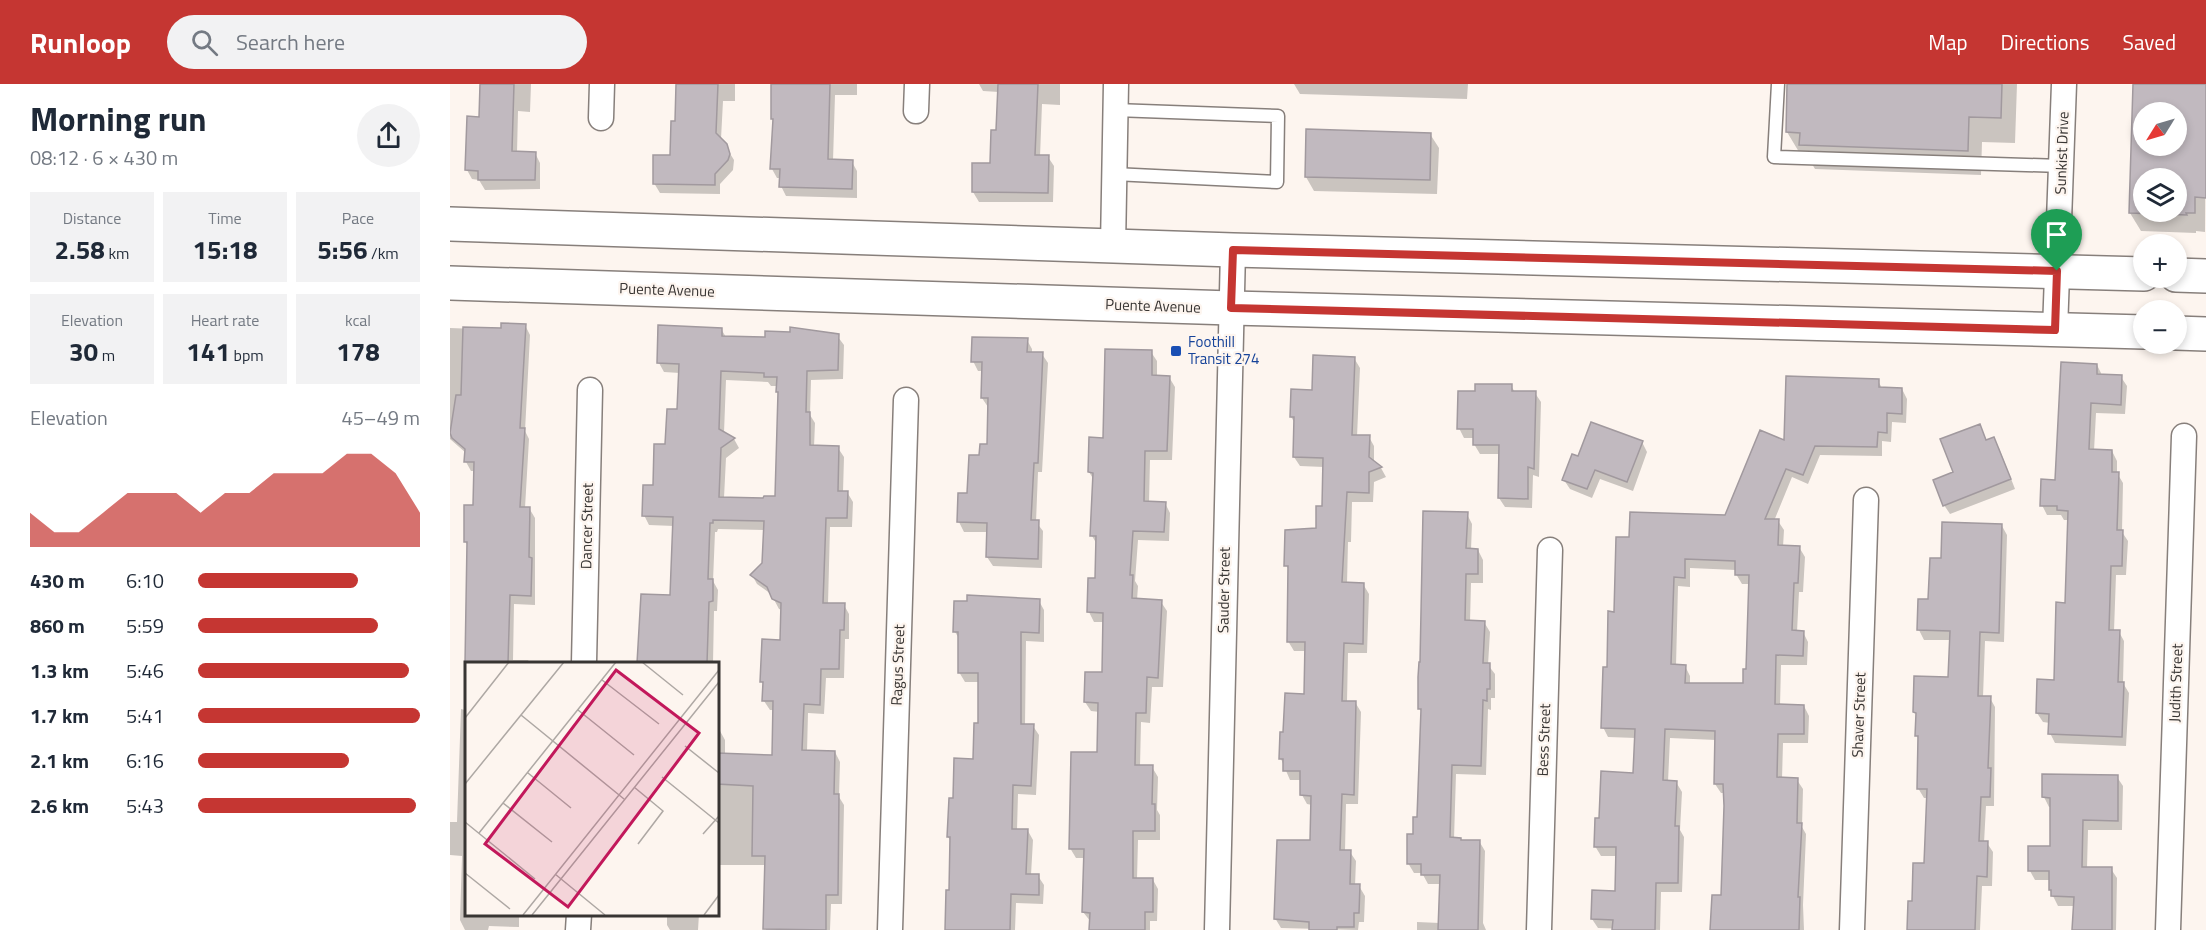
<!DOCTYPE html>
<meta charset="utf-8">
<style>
:root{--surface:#fff;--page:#f2f2f3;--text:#1f2937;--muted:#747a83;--accent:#c53632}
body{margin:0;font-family:"Titillium Web",sans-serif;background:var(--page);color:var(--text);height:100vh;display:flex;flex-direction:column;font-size:22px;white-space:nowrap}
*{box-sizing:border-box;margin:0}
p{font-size:20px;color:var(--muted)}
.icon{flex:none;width:33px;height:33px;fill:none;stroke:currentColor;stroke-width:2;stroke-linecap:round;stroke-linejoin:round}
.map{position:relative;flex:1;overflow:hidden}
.sheet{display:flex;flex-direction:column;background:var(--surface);width:450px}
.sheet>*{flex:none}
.needle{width:39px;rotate:233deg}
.controls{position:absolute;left:1683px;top:18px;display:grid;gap:12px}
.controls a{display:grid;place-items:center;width:54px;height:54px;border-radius:50%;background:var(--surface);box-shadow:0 3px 9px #0003;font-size:30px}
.pin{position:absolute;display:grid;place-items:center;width:51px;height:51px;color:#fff;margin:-62px -26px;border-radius:50% 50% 50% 0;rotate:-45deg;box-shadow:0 0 6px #0007}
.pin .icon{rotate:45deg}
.round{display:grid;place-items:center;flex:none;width:63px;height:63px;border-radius:32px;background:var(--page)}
.overview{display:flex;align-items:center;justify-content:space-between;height:102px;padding:0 30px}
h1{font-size:33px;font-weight:700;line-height:45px}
.metrics{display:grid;grid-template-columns:repeat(3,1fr);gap:9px;height:102px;padding:6px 30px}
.metrics div{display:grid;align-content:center;border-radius:0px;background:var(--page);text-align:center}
.metrics b{font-size:26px;font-weight:700}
.metrics small{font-size:16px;font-weight:400}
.metrics p{font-size:16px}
.chart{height:168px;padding:12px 30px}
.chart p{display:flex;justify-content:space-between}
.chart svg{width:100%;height:108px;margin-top:6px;fill:var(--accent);opacity:.7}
ul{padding:0 30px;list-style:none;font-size:20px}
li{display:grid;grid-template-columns:96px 72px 1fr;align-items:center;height:45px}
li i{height:15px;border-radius:8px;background:var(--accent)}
header{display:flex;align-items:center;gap:36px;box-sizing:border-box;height:84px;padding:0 30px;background:var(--accent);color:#fff}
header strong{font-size:28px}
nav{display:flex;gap:33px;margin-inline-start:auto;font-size:21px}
.search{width:420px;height:54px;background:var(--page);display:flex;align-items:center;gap:15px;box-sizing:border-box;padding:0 21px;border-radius:33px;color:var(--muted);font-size:22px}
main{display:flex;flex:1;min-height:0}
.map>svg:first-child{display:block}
.shadow{fill:#0003;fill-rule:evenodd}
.building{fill:#c1b9bf;stroke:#a1999e;stroke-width:1.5;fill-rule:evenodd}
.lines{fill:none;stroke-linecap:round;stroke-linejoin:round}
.service-casing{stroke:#877f7b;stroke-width:15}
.minor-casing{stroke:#877f7b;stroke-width:27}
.secondary-casing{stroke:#877f7b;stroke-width:36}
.service{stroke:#fff;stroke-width:12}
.minor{stroke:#fff;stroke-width:24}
.secondary{stroke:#fff;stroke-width:33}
.route-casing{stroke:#fff;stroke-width:12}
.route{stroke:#c53632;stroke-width:8}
.transit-dot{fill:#1a4fb4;stroke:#fdf5ef;stroke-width:2}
.labels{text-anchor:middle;stroke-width:4.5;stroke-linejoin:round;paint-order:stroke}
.street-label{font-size:15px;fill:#383533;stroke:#fdf5ef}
.transit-label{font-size:15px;fill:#164399;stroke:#fdf5ef;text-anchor:start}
.inset-road{fill:none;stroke:#aea8a4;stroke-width:1.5}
.view{fill:#c2185b;fill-opacity:0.15;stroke:#c2185b;stroke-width:3}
.inset-edge{fill:none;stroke:#383533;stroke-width:3}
</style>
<header>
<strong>Runloop</strong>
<div class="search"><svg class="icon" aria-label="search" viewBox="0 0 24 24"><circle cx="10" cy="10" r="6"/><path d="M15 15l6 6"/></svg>Search here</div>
<nav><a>Map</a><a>Directions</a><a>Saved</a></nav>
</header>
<main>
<section class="sheet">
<div class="overview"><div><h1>Morning run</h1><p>08:12 · 6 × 430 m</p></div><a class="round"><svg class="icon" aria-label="share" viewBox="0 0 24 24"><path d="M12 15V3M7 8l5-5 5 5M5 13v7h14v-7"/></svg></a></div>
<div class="metrics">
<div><p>Distance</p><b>2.58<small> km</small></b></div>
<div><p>Time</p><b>15:18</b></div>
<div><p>Pace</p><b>5:56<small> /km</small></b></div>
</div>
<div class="metrics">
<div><p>Elevation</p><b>30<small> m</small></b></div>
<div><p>Heart rate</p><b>141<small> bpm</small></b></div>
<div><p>kcal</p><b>178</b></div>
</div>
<div class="chart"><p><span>Elevation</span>45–49 m</p>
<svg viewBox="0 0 160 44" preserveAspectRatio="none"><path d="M0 44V30L10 38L20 38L30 30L40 22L50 22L60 22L70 30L80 22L90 22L100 14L110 14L120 14L130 6L140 6L150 14L160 30V44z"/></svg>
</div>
<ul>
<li><b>430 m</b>6:10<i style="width:72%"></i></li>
<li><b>860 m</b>5:59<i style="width:81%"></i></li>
<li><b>1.3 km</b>5:46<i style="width:95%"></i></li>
<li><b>1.7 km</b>5:41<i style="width:100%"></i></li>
<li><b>2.1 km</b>6:16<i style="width:68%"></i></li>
<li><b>2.6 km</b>5:43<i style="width:98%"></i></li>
</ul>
</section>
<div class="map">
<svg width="1756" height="846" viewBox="0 0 1756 846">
<rect width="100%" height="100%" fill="#fdf5ef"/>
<path class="shadow" d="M31,0H81L80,28L68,27L67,69H85L90,79V105L35,106L29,96L22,95L17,86L30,34Z
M228,0H285V17H273L271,55L284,76L283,86L270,100V110L210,109L204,99L222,72L227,39Z
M325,0H407V11H385L383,77L402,78L407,87V114L336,112L331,102V94H327L322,85Z
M529,0H610V21L592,20L590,73H598L604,82L603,118H529L523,108L541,81L548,48L549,8L533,7Z
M844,0H1018L1017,15L850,10Z
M1339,0H1567L1565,59L1532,58L1531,91L1365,85L1358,73H1352L1337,48Z
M1685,0H1756L1755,148L1746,147V149L1691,147L1680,129ZM1694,28H1726V62H1694ZM1694,94H1726V128H1694Z
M980,50L989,64L987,110L864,107L856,93Z
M75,241L80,251L75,347L79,355L75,424H79L85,434V521L64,520L63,576H78L80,579H16V830H69V843L39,842L38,846H15L10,836L12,772L0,771V738H7L11,625L15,626L19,464L15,457L24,423L25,387H21L16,378V369L0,355V244L52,246Z
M271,245L276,253L316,255L342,250V245L385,249L394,261L393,295L361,296L360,331L365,339L364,363L388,364L394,373L393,408H397L403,418L402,443H380L378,520L394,521L399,530V555H395L394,594H376L374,630L358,629L357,668H385L390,678L389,713L394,721L392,820H381L380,846H316V781H269L267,828V647H270L275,656V671L323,672L324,626H320L314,617V602L312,598L331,557L332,526L329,525L321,510L307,500L302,491L314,480L315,446L268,445L267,448H265L263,497L268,506L267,527H264L263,579H189L222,513L224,442L199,441L194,431L229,327L230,289L214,288L209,279ZM276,296L318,298L321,302H328L330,311L326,414L315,415L274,414L276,374L289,364L284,355L274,349Z
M577,256L582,265V270H592L598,279L592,388H588L586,438L593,447L592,484L543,482L537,473L538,448H514L509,438L530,373L538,362V323L532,314L533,287H528L523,277Z
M701,268L707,277V293H719L725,303L722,376H700L699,419H715L720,429L719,457L688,456L685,497L688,502L687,516L711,518L717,527L713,603H702L700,639L691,638L690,683H702L708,693L707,726L710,731V756H688L687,795L703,796L708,805L707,837H700V846H641V838L633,828L635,774H626L620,764L648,670L650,628L641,627L635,618L653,590L654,538H644L639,528L646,496L648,462L642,452L644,396L639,388L654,355Z
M904,274L910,284L907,353H919L924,362V379L931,384L936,393L924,398L923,418H902L901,458H898L897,500H913L919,510L917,569H898L897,618H905L911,628L908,720H896L895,767L900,768L906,777L905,802H909L915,812L914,838H909L908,846L831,844L825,834L862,758V721L857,720L852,711V696H840L831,675L835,650L855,611L856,567H844L838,557L840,488L836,481L867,446L873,424L874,383L850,382L844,373L845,339L841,333L863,308Z
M1647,281L1652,291L1671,293L1677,302L1675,330L1646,329L1644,367H1662L1667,377V389L1673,399L1672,448L1678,457L1676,491H1666L1664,547L1669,548L1674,557L1673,599L1679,609L1676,662L1605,659L1600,649V639L1593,638L1587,629L1605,597L1617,520L1619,436H1614L1611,431H1597L1592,421L1606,398Z
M1428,297L1432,304L1452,305L1457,315L1456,339L1442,338L1441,358L1432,357V372L1370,371L1358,400L1342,393L1324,437H1328L1334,446L1333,463H1349L1355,473L1353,508H1349L1347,548H1353L1358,558L1357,581H1331L1330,622H1354L1359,632L1358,659H1333L1332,695L1347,696L1353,705L1352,743L1356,750L1353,821L1354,846H1262L1273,812L1275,709H1271L1265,700L1266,656L1220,654L1218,698H1226L1232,708L1230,746L1234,753L1232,808H1211L1210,846L1148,844L1142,835L1166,808L1168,772H1151L1145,762L1151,735L1185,690L1186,654L1158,653L1153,643L1165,529L1181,455L1276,432L1335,358ZM1240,484L1286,486V490L1292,500H1300L1297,587L1294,601L1240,600V592L1235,582H1226L1228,502L1240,503Z
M1061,302L1065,308L1085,309L1091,318L1089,393L1083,391L1082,424L1055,423L1049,414L1050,370H1030L1024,360V354H1014L1009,344L1026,309Z
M1529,342L1537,357L1543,355L1549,364L1565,405L1500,430L1494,421L1505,389Z
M1192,358L1197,368L1183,407L1150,395L1142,414L1120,405L1114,396L1129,374Z
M1017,430L1022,440L1021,466H1028L1033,476V499H1021L1020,538H1034L1040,548L1038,581L1045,590V614H1041V626L1038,625L1036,691L1006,690L1004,755L1011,757H1029L1035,767L1033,839L1036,846H967V838L990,839L992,800H978L972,789H964L958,779L968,735L972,629L969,624Z
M1552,442L1557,451L1554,558L1535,557L1533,613L1540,614L1545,623L1544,722H1536L1534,759H1537L1543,768L1542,802H1532L1530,846H1458L1463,818L1475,780L1478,714H1474L1468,704L1469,656L1467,652V633L1465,628L1500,594L1501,556H1474L1469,546L1470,516L1480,517L1492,476Z
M589,517L594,526V558L576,557L575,642H583L589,651L586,711L568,710L567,746L578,747L583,756L581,791L588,792L594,801L593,820L566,819L565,846H497L501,807L502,759L498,753L524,676L529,640L530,598H515L509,588L510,556L505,548Z
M1667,693L1673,702L1672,746H1638L1637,784L1661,785L1667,794L1666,846H1624L1625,822H1608L1600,806V796H1585L1580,787L1602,763V723H1599L1594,713Z
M217,830H249L248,846H220L217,841Z"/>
<path class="building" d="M30,0H64L62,67L86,68L85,96H28V87L15,86L17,32L29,33Z
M226,0H268L266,49L277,60L280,70L278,76L265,90V101L203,100V71H220L221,37H225Z
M321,0H380L378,75L403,76L402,105L329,103L330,85H320L323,35H321Z
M548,0H588L585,71H599L598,109L522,108V79H540L541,46H546Z
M1337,0H1552L1551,34L1519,33L1518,67L1349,61L1350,49L1336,48Z
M1683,0H1756V114L1745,113V129H1736L1737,131L1679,129ZM1694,28H1726V62H1694ZM1694,94H1726V128H1694Z
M856,45L981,49L980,96L855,93Z
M51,239L76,240L70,344H75L70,423H80L79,473L82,474L81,512L60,511L58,579H15L17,458H14V421H23L24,378H14L15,365L2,354L0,349L6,311H11L13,243L51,244Z
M208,241L272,244V252L315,253V247L340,248V243L389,250L388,286L357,287L356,328H360V361L389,362L388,407H398L397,434H376L373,519H395L394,546H390L389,585H371L370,621L354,620L352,666L385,667L384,710H389L388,811H376V846L313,845L315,772H302L303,702L267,700L268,669L322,671L323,617H312L313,598H310L312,555L330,556L331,519L322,515L317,503L300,491L312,479L314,437L263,436V439H260L258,495H263V517L259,518L257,579H187L191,510L220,511L223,433L192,432L193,401H203L204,360H215L217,325H227L229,280L207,279ZM271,287L314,289V293H327L326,308H328L325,412H314L313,414L269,413L271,364L285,354L269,345Z
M522,253L578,254L577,268H593L588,379H584L581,436H589L588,475L536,473L537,439L507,438L508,409H517L519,371H529L530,360H537L538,314H531L532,278H521Z
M655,265L702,266V291L720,292L717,367H695L694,417L716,418L714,448L683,447L680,491H683L682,514L712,516L708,594L697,593L696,629H686L685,681H703L702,720H705V747H683V794H703V828H695V846H639L640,829L632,828L634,765H619L621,668H647L648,619L634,618L635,588H652L653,529L637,528L638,494H645L646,452H640L643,389L638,388L639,353L653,354Z
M863,271L905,273L902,351H920L919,373L932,383L919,388V409L897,408L892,498L914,499L913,560L894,559L892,617H906L904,711L892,710L890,766H901L900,800H910L909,829H904V843H887V846H859V838L824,835L827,756H860L861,712L850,711V687H833V675H829L830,648H833L835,609L854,610L855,558H837L838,482H834L835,446L866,444V422H872L873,374L843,373L844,333H840L841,305L862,306Z
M1611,278L1647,280V290L1672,291L1671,321L1641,319L1639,365L1662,366V388H1669L1667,446H1673L1672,482H1661L1659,546H1670L1668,598H1674L1672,653L1598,650L1599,630L1586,629L1587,595L1604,596L1606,518L1615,519L1618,427L1607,426V422H1590L1591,395L1605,396Z
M1336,292L1429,295V303L1452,304V330L1437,329V349L1428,348L1427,363L1365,362L1353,391L1336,385L1315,435H1329L1328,461L1350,462L1348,499H1344L1342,546L1354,547L1353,572L1326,571L1325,620L1354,621V650H1328L1327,693L1348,694L1347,739H1352L1348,813H1350L1349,846H1260L1262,811H1271L1274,722L1273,700H1264L1265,647L1215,645L1213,696L1227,697L1225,742H1229L1228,799H1206L1205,846H1162L1163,836L1141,835L1142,806L1165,807L1166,763H1144L1145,734H1149L1151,687L1183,689L1185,645L1151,644L1153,583H1157L1158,527L1164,528L1166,453H1179L1180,428L1275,431L1310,346L1334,356ZM1235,475L1285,477V491H1299L1296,585H1293V599H1235L1236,581L1221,580L1224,493L1235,494Z
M1025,300H1062V307H1086L1084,385L1078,383V415L1048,414L1049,361H1023V345H1007L1008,307H1025Z
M1141,338L1193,357L1177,398L1145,386L1137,405L1112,396L1122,370L1128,372Z
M1530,340L1536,356L1544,353L1561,395L1493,422L1483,396L1503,388L1490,355Z
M973,427L1018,428L1016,464L1028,465V490H1016L1015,536L1035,537L1033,579H1040V605H1037V617L1033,616L1031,682L1002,681L1000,753L1011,754V756H1030L1028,846H988L990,791H971V780H957V750H963V733H967L971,625H968V593L969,578H970Z
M1492,438L1552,440L1549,549L1530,548L1528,612H1541L1538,684H1541L1540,713H1531L1529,757H1538L1537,793L1527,792L1525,846H1457L1458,817H1462L1463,779H1474L1477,705H1467L1468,652H1465L1466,629L1463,628L1464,592L1498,593L1500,547L1467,546L1468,515H1478L1480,474H1491Z
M517,511L590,515L589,549L571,548V640H584L581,702L563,701L562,745H578L576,790H589V811L561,810L560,846H495L496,806H499L500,753H497L499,714H503L504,674L523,675L524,639H528V589H508V548H503L504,517H517Z
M1592,690L1668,691V737L1633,736L1632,783H1662V846H1622L1624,813L1601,812V806H1599V787H1578V762H1600V714L1592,713Z"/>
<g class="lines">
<g class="service-casing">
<path id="service" d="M1328,0L1324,73L1611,82
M664,90L827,98L828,32L665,26"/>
</g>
<g class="minor-casing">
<path id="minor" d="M466,27L467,0
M151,34L152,0
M663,162L666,0
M1605,246L1614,0
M134,579L140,306
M128,846L129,830
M440,846L456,316
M767,846L783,166
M1089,846L1100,466
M1402,846L1416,416
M1718,846L1734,352"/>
</g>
<g class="secondary-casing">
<path id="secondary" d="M0,140L783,166L1694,190
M1726,191L1756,192
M0,199L781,224L1694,248
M1726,249L1756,250"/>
</g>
<use href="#service" class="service"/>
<use href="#minor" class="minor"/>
<use href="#secondary" class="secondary"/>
</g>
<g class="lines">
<g class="route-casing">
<path id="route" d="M783,166L1607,187L1605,246L781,224Z"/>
</g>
<use href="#route" class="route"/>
</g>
<rect class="transit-dot" x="720" y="261" width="12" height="12" rx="3"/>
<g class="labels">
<g class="street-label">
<text transform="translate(1612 69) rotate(-88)" y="5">Sunkist Drive</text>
<text transform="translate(217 206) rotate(2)" y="5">Puente Avenue</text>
<text transform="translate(703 222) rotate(2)" y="5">Puente Avenue</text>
<text transform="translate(137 442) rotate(-89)" y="5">Dancer Street</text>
<text transform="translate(774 506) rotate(-89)" y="5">Sauder Street</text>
<text transform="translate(448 581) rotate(-88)" y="5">Ragus Street</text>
<text transform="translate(1726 599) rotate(-88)" y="5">Judith Street</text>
<text transform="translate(1409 631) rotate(-88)" y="5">Shaver Street</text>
<text transform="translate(1094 656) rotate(-88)" y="5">Bess Street</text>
</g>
<g class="transit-label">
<text x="738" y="263">Foothill<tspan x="738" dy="17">Transit 274</tspan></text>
</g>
</g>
<g transform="translate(15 578)">
<rect width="254" height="254" fill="#fdf5ef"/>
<path class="inset-road" d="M177,0L218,33M137,18L194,62M113,48L169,93M56,53L159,137M0,56L44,0M220,84L254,111M63,111L106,146M197,115L254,161M0,122L99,0M169,125L198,149L173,182M38,141L87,180M0,160L70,217M14,171L151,0M238,172L254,154M0,211L45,247M90,212L140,253M58,253L254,8M67,253L254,20M239,253L254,233"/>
<path class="view" d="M151,8L234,71L103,245L20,182Z"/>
<rect width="254" height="254" class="inset-edge"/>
</g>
</svg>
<div class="controls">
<a><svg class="needle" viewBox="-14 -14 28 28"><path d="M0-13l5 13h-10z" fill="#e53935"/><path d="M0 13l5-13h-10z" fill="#747a83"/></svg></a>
<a><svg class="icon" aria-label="layers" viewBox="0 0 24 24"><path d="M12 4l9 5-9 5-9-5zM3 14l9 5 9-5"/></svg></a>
<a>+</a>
<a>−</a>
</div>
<div class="pin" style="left:1607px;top:187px;background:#1e9e55"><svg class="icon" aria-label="arrive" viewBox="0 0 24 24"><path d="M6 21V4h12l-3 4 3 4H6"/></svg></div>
</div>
</main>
